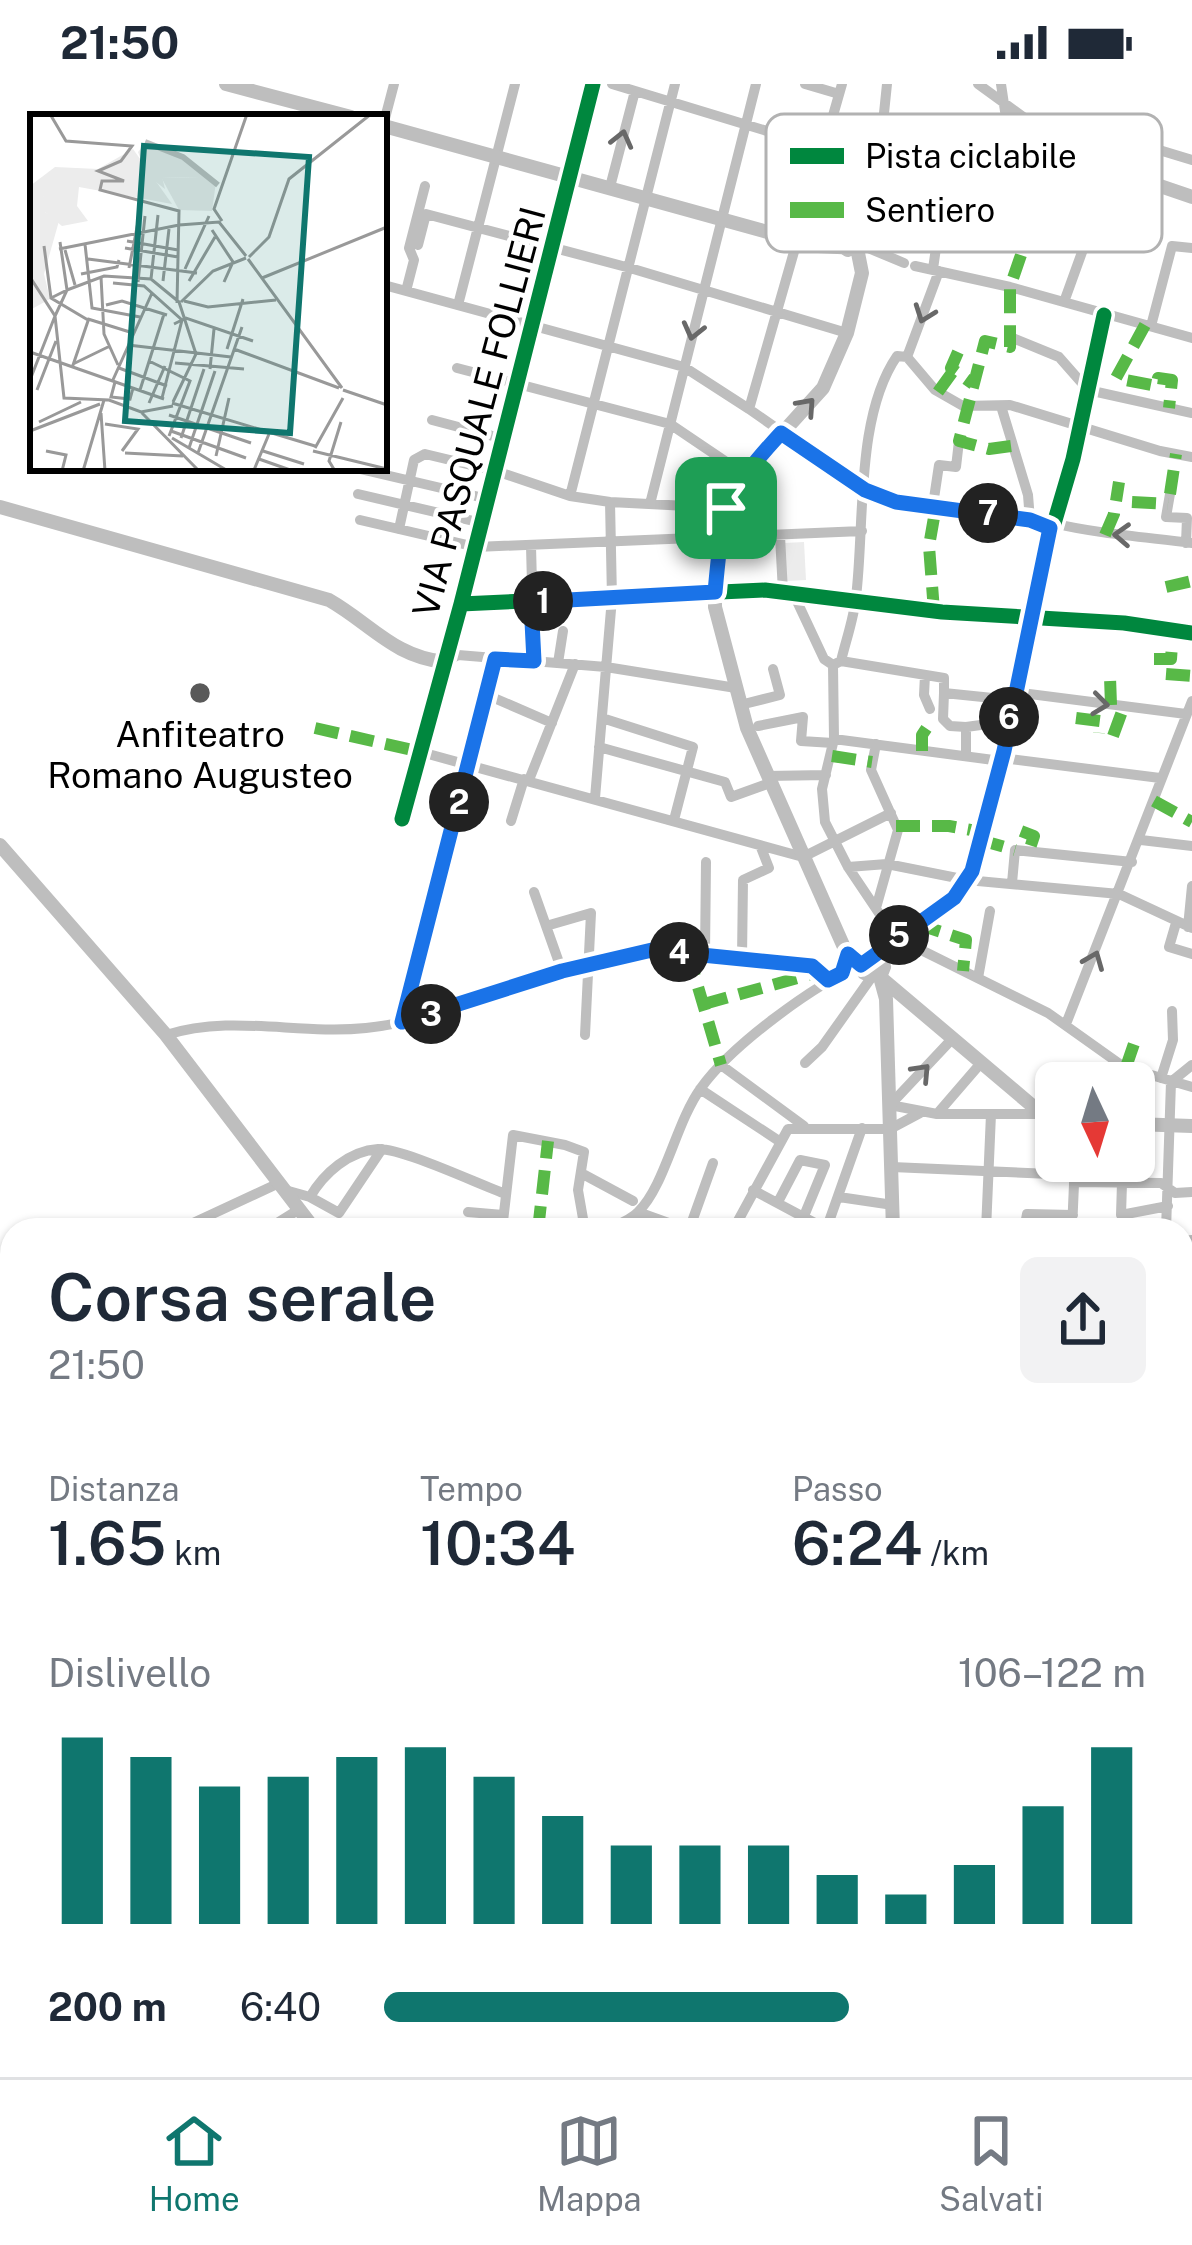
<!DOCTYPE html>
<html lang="it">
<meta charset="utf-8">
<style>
:root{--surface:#fff;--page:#f2f2f3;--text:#1f2937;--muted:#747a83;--line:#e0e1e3;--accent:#0f766e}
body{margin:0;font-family:"Public Sans",sans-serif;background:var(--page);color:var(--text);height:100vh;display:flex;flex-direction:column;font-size:45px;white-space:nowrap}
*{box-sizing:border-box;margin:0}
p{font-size:39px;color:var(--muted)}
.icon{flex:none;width:66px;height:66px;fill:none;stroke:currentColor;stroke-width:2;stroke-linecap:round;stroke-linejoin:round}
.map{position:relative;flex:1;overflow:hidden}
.panel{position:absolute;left:0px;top:1134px;width:1194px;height:861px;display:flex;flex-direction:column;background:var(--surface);border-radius:36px 36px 0 0;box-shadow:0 3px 9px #0004}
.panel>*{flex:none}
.needle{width:78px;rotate:176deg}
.buttons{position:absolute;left:1035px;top:978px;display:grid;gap:24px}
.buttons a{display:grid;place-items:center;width:120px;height:120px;border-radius:18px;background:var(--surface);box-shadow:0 3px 9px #0004;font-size:60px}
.pin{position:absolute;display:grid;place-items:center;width:102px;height:102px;color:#fff;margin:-51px;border-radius:24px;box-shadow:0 6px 18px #0006}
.km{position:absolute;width:60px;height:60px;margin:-30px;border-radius:50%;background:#222;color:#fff;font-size:33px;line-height:60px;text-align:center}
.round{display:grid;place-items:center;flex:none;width:126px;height:126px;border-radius:18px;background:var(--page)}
.summary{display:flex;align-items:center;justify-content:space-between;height:204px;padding:0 48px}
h1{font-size:66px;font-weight:600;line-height:90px}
.stats{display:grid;grid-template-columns:repeat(3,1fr);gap:18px;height:204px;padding:12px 48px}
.stats div{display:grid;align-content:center}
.stats b{font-size:60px;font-weight:600}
.stats small{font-size:33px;font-weight:400}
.stats p{font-size:33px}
.chart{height:336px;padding:24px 48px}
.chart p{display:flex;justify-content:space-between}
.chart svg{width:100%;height:216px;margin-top:12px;stroke:var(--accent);stroke-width:6}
ul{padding:0 48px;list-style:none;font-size:39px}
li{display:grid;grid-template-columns:192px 144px 1fr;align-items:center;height:90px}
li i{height:30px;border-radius:15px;background:var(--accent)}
.status{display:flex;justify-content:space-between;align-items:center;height:84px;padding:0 60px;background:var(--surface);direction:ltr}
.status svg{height:33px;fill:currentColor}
.tab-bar{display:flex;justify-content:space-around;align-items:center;height:168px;border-top:3px solid var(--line);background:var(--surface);font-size:33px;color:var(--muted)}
.tab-bar a{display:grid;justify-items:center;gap:6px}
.tab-bar .selected{color:var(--accent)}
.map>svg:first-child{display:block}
.grass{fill:url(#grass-dots)}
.forest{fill:url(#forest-crowns)}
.green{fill:#ececec}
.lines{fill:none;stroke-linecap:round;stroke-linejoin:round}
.stream{stroke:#bfbfbf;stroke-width:3}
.minor{stroke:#bebebe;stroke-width:10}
.major{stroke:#bebebe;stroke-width:14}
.quiet{stroke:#58b947;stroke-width:12;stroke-dasharray:24 12;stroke-linecap:butt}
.cycleway-casing{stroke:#fff;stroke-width:22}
.cycleway{stroke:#00873e;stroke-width:15}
.oneway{stroke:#686868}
.route-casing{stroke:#fff;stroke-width:24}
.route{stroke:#1a73e8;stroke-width:15}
.poi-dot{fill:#595959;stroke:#fff;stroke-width:4.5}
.labels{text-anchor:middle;stroke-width:9;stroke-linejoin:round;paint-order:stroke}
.street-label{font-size:36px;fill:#000;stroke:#fff}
.poi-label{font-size:36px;fill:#000;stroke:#fff}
.inset-river{fill:none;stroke:#bfbfbf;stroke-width:6}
.inset-road{fill:none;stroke:#999;stroke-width:3}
.view{fill:#0f766e;fill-opacity:0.15;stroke:#0f766e;stroke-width:6}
.inset-edge{fill:none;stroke:#000;stroke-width:6}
.key{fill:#fff;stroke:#b2b2b2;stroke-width:3}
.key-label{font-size:33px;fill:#000}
</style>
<div class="status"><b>21:50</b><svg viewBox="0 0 49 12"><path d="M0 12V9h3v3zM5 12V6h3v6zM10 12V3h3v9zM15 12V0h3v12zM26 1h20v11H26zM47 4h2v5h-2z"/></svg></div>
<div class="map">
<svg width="1192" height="1993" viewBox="0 0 1192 1993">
<defs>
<pattern id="grass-dots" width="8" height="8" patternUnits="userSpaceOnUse" patternTransform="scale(3)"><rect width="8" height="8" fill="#ececec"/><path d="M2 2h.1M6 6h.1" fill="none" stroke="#c9c9c9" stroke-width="1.8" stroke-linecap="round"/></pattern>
<pattern id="forest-crowns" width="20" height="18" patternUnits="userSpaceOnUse" patternTransform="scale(3)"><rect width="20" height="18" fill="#ececec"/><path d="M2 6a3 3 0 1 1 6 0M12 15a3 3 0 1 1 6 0" fill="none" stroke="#c9c9c9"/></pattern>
</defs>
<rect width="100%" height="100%" fill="#fff"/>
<path class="grass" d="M1182,1605L1192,1609V1871L1182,1838Z"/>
<path class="forest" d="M1182,1838L1192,1871V1993H1168L1125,1983H1182Z"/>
<path class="green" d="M804,458L806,496L786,497L784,459Z"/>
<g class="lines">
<path class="stream" d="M1125,1983L1152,1993"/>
<path class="minor" d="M612,0L823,64L880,68
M805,0L839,10
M842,0L749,325L865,406L896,418L1030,436L1050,444
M978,0L1081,75
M1001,0L1013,81
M384,38L394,0
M1046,49L1057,35L1192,76
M610,103L635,7
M881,126L880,68L887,0
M1031,142L1054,114L1090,146L1064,218
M418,161L426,130L630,184L847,249
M861,161L904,179
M915,182L1010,203L1192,254
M933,185L938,150
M384,201L684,283L749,325
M406,207L414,176L409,164L425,102
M458,221L515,0
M1151,242L1172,162L1192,164
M1010,253L1059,273L1088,306L1192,329
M907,273L935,306L963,322L1010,321L1160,367L1192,373
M907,273L939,187
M457,284L670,340L744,390
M1001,322L1028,411L1030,436
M432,336L504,355
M360,385L488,415
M358,410L482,439
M1170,410L1166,433L1187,434L1186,459
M570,412L675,0
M650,420L756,0
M933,421L939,381L956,383L959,357
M360,436L476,463L862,447
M1052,439C1099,450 1145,453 1192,459
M399,445L414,376L425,370L496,387L570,412L610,418L726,424
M780,452L783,508
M531,462L534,577
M794,511L824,575L833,581
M461,520L765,506L942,528L1124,539L1192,549
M841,577L944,594V609L1012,616
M445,578L458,571L606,583L736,604
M558,579L563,547
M833,581L834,655L822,705L825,738L848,783L895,853L1048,929L1124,983L1192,1003
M833,581L841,577C846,556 854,534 856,513C865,441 855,333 897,272L907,273
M925,591L924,611L930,625
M1014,608L1186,630
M944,609L943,635L950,642L966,643V672
M487,611L552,639
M740,621L780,611L773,585
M602,634L693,663L674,736
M758,642L803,633L801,657L833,659
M966,643L988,640
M834,655L1001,677
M599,663L725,698L731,713L770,699
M421,668L803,773L891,729
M1002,674L1160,694
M767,692L826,691
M529,696L575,580
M595,714L612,514L610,418
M402,735L461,520L593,0
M511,737L524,695
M1141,756L1192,762
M848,783L887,780L967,796L1119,810L1192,844
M1012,799L1015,766L1132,778
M534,808L562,887
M876,824L898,746L871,686L876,660
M1176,839L1169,863L1192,870
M546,842L591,829L585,951
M1188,843L1192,802
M705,870L706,778
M872,873L954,814L972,787L1004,667L1033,511L1073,375L1104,231
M742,874L743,796L769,784L760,761
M978,894L990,827
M402,938L495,575
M1066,940L1192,617
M166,951C232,930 298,951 366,944C463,934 551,881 648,867C692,861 765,877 811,882L828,896
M953,954L890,1021L937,1030H1042
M805,979L822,963L871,894
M721,981L804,1042
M1161,994L1173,956L1172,927
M700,1005L779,1057
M937,1030L981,979
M892,1083L1074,1091
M581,1089L633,1117
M1074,1098L1161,1099L1175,1109L1192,1108
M1122,1099L1121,1131L1168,1122
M285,1106L310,1113C324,1089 349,1067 378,1065C402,1064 478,1100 506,1110
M753,1106L826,1145L840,1146
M310,1113L339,1129L382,1065
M839,1113L893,1121
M778,1118L800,1076L825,1081L804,1132
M468,1128L503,1131
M638,1128L688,1146
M178,1146L277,1100
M266,1146L298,1126
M502,1146L513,1051L565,1061L584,1068L578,1106L585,1146
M606,1146C616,1141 631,1136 638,1128C665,1102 676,1038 701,1004C731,962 813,901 861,881
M689,1146L713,1079
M733,1146L788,1045H890L920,1029
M826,1146L862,1044
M986,1146L991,1030
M1024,1146L1027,1130L1073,1131
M1072,1146L1075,1077
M1166,1146L1171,998L1192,981
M1182,1157L1192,1156
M1182,1233L1192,1234
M0,1239L12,1232
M1182,1284L1192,1285
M1182,1351L1192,1349
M1182,1363L1192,1360
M1182,1624L1192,1629
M0,1961L12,1950
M544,1993L547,1983"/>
<path class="major" d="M226,0L351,33
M384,42L818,162L857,164L880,139L881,126
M852,138L938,100L979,89L1081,75L1192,113
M857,164L862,189L847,249L823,304L738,398L722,438L715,508V523L747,644L847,870L861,881L864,889L880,893L1042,1030L1056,1034
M848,166L837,159L835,150L843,139H856
M0,423L329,516C371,540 394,573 445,578
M0,761L166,951L315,1146
M861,881L872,873L884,883L880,893L886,915L893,1146
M1134,1040L1192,1042
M1182,1600L1192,1605"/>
<path class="quiet" d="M1063,146L1086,155
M938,150L985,142
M1145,241L1116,294L1156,302L1158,294L1172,296L1169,324
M958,268L951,284L973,300
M938,308L954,286
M1011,362L989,365L959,357L985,257L1010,263V203L1031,142
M1170,410L1176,370
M1132,418L1168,420
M1105,451L1114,430L1119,398
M1166,503L1192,497
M934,527L929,462L936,422
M1154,575H1171L1173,547
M1166,590L1192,592
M1111,621L1110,593L1114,592
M1076,634L1100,637L1099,649
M315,644L421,668
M1113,652L1124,622
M922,667V651L932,636
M832,672L872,678
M1154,717L1192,738
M896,742H949L982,748
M1021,747L1034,752L1028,770
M980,756L1015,766
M917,840L966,856L963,887
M688,869L721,981
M704,920L819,888
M1126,983L1136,954
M538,1146L548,1057
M1182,1869H1192"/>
<g class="cycleway-casing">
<path id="cycleway" d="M461,520L765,506L942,528L1124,539L1192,549
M402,735L461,520L593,0
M872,873L954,814L972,787L1004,667L1033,511L1073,375L1104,231"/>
</g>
<use href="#cycleway" class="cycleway"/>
</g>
<defs><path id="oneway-chevron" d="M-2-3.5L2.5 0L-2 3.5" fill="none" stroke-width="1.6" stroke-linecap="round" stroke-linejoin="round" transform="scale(3)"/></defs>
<g class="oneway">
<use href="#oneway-chevron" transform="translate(622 55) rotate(-76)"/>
<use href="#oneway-chevron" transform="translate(924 230) rotate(110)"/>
<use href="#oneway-chevron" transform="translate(693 247) rotate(104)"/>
<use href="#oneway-chevron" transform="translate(807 322) rotate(-48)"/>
<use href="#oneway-chevron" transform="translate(1122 451) rotate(-177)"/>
<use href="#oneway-chevron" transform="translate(1100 620) rotate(7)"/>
<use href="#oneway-chevron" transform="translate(1094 876) rotate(-68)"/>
<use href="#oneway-chevron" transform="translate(922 988) rotate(-47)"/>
</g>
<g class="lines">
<g class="route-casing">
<path id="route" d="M781,349L865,406L896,418L1030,436L1050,444L1004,667L972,787L954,814L861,881L848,870L842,889L828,896L812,882L652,866L562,887L402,938L495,575L534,577L531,518L715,508C723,424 723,412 781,349Z"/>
</g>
<use href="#route" class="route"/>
</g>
<circle class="poi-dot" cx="200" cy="609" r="12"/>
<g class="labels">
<g class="street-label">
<text transform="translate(479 328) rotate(-75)" y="13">VIA PASQUALE FOLLIERI</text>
</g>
<g class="poi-label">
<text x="200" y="663">Anfiteatro<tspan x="200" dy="41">Romano Augusteo</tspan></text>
</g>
</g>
<g transform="translate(30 30)">
<rect width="357" height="357" fill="#fff"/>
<path d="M103,35L142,90L49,73L47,92L58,107L32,112L15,98L13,82H0V72L25,53L68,55Z" fill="#ececec"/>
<path d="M114,31L158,44L186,68L182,97L149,96L170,64L132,63L135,75L117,61L108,38Z" fill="#ececec"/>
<path d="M131,63L170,64L178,71L175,91L149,96Z" fill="#ececec"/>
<path d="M0,82H13L20,89L15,98L29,107L14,160L20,185L0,196Z" fill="#ececec"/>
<path class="inset-river" d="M115,28L153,43L188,71"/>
<path class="inset-road" d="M20,0L36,27L102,32L91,47L68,57L94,67H72L70,76L149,97L147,189M192,107L184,95L217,0M149,111L189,108L216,142M182,116L203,148L194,168M97,127L148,136M55,130L62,194L110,203M14,132L21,184L58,206M95,134L148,143M29,135L149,111M35,136L45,171M219,143L239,123L259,65L341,0M58,145L167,159M218,145L312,274M99,154L109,103M155,155L179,102M51,160L87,153L89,146M0,163L25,202L0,266M71,163L74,220L88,251M232,164L357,113M121,165L128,101M133,167L139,115M159,167L185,123M108,168L115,102M83,169L114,172L152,206L132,284M21,184L37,176L30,128M154,187L178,193L246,186M151,188L183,157L216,144M76,191L92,187L137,201M58,205L103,219M144,210L156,204L223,227M98,231L201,243M197,235L213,185M204,235L309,274M0,238L134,285M119,247L160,267L139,322M145,249L214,255M43,250L80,232M42,254L59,204M89,254L137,272M180,255L184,215M82,268L122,179M85,268L81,283L100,285L103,274M7,276L26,227M110,276L134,200M313,276L357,291M143,288L166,240L149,188L121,165L74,162L37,176L25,202L34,284L79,286L111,298L143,292M119,289L135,252M142,289L285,332M71,299L75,357M112,299L169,357M139,301L221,329M9,308L51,288M75,310L108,315L92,337M0,317L70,290M141,317L216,344M142,324L198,357M151,324L174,255M159,334L185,257M285,334L313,284M16,337L36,341L32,357M233,337L274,350M283,337L357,355M95,339L153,342M168,339L212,213M186,342L199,284M229,345L263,357M224,356L239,320M53,357L74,286M305,357L299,347L311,308"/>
<path class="view" d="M114,32L279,43L260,319L95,307Z"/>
<rect width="357" height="357" class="inset-edge"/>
</g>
<rect x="766" y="30" width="396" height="138" rx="18" class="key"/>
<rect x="790" y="64" width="54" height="16" fill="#00873e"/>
<rect x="790" y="118" width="54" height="16" fill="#58b947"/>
<g class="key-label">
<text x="865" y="84">Pista ciclabile</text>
<text x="865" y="138">Sentiero</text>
</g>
</svg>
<div class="buttons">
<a><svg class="needle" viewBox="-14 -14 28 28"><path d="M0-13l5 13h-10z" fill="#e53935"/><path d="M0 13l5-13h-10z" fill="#747a83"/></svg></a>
</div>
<div class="pin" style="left:726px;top:424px;background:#1e9e55"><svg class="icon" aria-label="arrive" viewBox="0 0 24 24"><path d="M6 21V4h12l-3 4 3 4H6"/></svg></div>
<b class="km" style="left:543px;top:517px">1</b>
<b class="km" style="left:459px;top:718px">2</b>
<b class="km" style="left:431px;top:930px">3</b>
<b class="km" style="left:679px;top:868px">4</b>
<b class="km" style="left:899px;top:851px">5</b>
<b class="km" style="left:1009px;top:633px">6</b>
<b class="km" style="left:988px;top:429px">7</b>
<section class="panel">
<div class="summary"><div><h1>Corsa serale</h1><p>21:50</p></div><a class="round"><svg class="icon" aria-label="share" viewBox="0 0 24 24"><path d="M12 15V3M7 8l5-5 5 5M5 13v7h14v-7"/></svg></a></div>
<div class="stats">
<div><p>Distanza</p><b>1.65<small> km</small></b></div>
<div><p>Tempo</p><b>10:34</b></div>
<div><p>Passo</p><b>6:24<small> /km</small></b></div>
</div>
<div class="chart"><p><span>Dislivello</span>106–122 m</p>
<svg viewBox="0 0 160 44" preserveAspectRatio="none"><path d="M5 44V6M15 44V10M25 44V16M35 44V14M45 44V10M55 44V8M65 44V14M75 44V22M85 44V28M95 44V28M105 44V28M115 44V34M125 44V38M135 44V32M145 44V20M155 44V8"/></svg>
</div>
<ul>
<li><b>200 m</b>6:40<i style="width:61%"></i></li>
</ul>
</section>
</div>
<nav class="tab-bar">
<a class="selected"><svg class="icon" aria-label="home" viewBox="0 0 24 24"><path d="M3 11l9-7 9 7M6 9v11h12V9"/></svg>Home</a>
<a><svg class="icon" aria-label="map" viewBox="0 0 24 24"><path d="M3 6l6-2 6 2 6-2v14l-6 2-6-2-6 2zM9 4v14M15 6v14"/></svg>Mappa</a>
<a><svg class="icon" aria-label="saved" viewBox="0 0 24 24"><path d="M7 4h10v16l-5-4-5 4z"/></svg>Salvati</a>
</nav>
